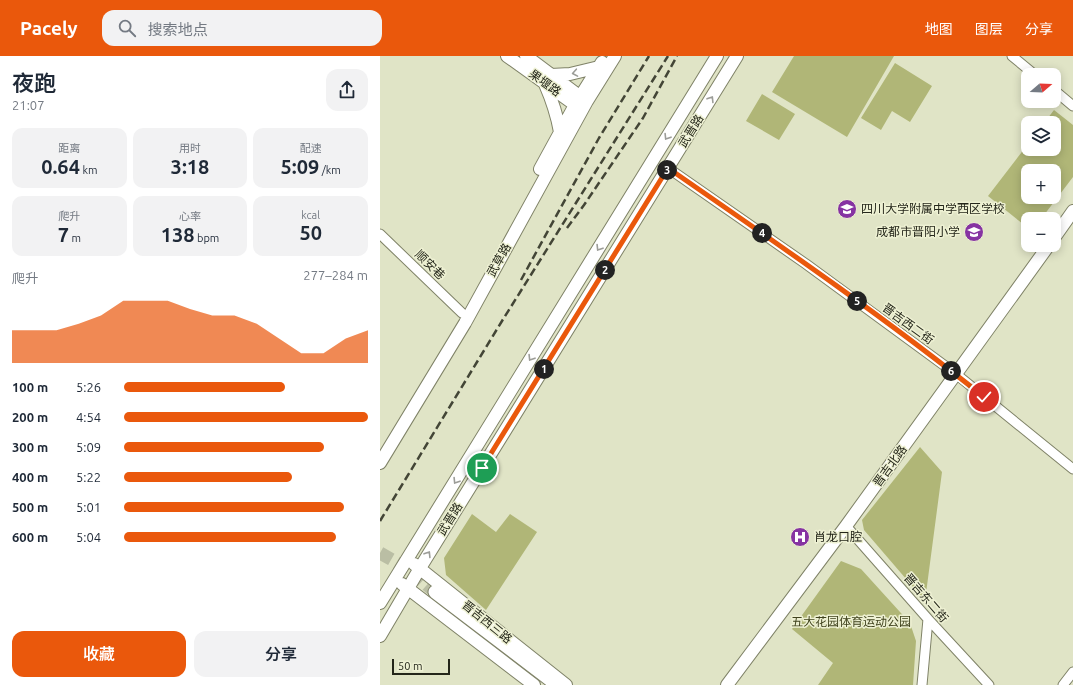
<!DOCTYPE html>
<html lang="zh">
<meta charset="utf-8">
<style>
:root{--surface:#fff;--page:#f2f2f3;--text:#1f2937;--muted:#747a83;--accent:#ea580c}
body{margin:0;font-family:Ubuntu,"Noto Sans SC",sans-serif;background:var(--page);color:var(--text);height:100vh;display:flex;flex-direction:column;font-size:15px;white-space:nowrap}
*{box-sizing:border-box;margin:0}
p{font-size:13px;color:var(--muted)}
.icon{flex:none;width:22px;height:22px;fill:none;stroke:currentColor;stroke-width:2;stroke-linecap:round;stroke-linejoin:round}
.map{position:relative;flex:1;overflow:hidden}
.side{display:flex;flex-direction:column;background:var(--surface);width:380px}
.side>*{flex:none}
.needle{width:26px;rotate:71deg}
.buttons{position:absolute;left:641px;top:12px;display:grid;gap:8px}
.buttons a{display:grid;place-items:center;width:40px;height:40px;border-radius:8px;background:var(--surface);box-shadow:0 2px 10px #0003;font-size:20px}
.scale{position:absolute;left:12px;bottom:10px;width:58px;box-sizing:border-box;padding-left:4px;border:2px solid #24261a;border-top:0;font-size:11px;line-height:14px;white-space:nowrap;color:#24261a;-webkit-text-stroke:3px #eef1d3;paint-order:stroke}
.pin{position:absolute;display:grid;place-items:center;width:34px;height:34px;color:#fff;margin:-17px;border:2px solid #fff;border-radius:50%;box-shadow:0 1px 4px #0007}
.km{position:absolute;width:20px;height:20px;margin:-10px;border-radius:50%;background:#222;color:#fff;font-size:11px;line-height:20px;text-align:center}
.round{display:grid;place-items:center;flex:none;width:42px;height:42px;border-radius:12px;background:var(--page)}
.overview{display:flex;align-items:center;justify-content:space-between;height:68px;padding:0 12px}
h1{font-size:22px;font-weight:600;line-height:30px}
.metrics{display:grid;grid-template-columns:repeat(3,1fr);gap:6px;height:68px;padding:4px 12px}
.metrics div{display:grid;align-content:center;border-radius:10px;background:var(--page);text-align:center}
.metrics b{font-size:20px;font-weight:600}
.metrics small{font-size:11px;font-weight:400}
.metrics p{font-size:11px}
.chart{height:112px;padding:8px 12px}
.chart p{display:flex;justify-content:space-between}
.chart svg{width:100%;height:72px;margin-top:4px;fill:var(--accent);opacity:.7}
.cta{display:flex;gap:8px;margin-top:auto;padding:8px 12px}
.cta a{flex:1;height:46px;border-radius:12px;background:var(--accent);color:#fff;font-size:16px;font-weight:600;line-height:46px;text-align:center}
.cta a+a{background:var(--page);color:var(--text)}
ul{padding:0 12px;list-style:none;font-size:13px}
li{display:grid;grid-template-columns:64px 48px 1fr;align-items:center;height:30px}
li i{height:10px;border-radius:5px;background:var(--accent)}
header{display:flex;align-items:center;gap:24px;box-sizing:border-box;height:56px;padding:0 20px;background:var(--accent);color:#fff}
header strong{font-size:19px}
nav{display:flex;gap:22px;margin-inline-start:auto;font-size:14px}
.search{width:280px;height:36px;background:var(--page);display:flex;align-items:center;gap:10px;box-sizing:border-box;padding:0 14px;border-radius:12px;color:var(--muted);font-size:15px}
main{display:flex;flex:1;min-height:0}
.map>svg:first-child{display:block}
.park{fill:#b0b677;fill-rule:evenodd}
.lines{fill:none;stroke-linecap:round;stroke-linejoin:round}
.secondary-tunnel{stroke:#babea4;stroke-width:13;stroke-dasharray:13 6;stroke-linecap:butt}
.minor-casing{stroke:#7f8267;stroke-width:11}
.tertiary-casing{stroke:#7f8267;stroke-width:14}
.secondary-casing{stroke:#7f8267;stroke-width:15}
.minor{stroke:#fff;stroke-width:9}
.tertiary{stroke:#fff;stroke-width:12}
.secondary{stroke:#fff;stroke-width:13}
.rail{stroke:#434536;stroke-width:2.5;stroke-dasharray:8 4;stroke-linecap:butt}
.oneway{stroke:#9c9d98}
.route-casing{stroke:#fff;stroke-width:8}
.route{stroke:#ea580c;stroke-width:5}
.labels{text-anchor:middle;stroke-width:3;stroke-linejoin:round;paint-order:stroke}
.street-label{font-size:12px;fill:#24261a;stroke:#eef1d3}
.poi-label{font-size:12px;fill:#24261a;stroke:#eef1d3;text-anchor:start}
.park-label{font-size:12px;fill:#3f421c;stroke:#eef1d3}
</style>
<header>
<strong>Pacely</strong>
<div class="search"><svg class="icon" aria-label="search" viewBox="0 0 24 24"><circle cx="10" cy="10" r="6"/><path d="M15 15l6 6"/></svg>搜索地点</div>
<nav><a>地图</a><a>图层</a><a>分享</a></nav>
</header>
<main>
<section class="side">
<div class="overview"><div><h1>夜跑</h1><p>21:07</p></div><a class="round"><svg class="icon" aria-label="share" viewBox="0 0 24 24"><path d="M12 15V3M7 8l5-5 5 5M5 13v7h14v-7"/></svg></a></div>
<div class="metrics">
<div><p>距离</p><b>0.64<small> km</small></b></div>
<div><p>用时</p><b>3:18</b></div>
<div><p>配速</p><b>5:09<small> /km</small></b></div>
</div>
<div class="metrics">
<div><p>爬升</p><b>7<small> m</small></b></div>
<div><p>心率</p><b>138<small> bpm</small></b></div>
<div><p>kcal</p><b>50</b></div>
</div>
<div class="chart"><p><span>爬升</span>277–284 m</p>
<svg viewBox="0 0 160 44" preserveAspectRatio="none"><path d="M0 44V24L10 24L20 24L30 20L40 15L50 6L60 6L70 6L80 11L90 15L100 15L110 20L120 29L130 38L140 38L150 29L160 24V44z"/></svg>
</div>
<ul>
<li><b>100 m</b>5:26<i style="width:66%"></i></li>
<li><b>200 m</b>4:54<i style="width:100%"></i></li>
<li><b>300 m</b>5:09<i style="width:82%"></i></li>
<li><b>400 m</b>5:22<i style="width:69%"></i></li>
<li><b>500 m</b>5:01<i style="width:90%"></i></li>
<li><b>600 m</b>5:04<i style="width:87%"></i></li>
</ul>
<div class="cta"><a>收藏</a><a>分享</a></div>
</section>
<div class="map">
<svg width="693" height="629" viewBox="0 0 693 629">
<rect width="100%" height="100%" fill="#e0e4c6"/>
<path class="park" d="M414,0H514L467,81L392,36Z
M515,7L552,30L530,66L512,55L501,74L481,62Z
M382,38L415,58L399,84L366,65Z
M674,54L693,69V121L661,163H648V172L608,140L648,88V93H674V67H664ZM648,115H674V141H648Z
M540,391L562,416L545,545L484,474L482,464Z
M92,458L116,476L130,458L157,476L106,554L66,519L64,502Z
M461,505L481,513L530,567L536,585L533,629H438L453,607L412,573Z"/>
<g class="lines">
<path class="secondary-tunnel" d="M0,497L30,514L55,536"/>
<g class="minor-casing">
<path id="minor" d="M632,0L655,19
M674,34L693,50
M288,112L426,208L576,318L693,413
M0,178L82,257
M466,470L548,563L609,629
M542,629L548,563
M683,629L693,616"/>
</g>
<g class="tertiary-casing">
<path id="tertiary" d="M127,0L201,53
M146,0L206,45
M171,19L190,18L219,11
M165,28C172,44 177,59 180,76
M160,113L195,49L222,6
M674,182L693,155
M0,407L85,267L207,45L235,0
M34,508L186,629
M22,528L154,629
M0,547L337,0
M0,580L40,512L357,0
M347,629L466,470L669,189"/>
</g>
<g class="secondary-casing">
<path id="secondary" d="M55,536L177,629"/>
</g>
<use href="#minor" class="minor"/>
<use href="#tertiary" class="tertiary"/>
<use href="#secondary" class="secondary"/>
<path class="rail" d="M187,172L204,149L263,62L297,0
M141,224L219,82L269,0
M0,465L122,265L288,0"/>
</g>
<defs><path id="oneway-chevron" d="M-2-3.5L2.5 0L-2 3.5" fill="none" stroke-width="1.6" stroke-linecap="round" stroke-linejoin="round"/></defs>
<g class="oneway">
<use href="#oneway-chevron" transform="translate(195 17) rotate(170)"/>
<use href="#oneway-chevron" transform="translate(331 43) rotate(-58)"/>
<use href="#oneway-chevron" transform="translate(287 81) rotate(122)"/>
<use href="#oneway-chevron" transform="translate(219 192) rotate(122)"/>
<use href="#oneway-chevron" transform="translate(151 302) rotate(122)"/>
<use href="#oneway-chevron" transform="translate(76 425) rotate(122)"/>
<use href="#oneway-chevron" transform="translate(48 498) rotate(-58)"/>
</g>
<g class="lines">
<g class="route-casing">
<path id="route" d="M102,412L288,112C395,186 503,260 604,341"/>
</g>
<use href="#route" class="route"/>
</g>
<defs>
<g id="school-disc" transform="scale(1)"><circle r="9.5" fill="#8633a2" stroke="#eef1d3"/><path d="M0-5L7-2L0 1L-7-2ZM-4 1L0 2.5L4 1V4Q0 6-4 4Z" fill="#fff"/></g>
<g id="hospital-disc" transform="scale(1)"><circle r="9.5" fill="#8633a2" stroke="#eef1d3"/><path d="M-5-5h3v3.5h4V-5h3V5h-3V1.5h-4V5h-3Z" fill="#fff"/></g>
</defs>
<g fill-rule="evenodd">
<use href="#school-disc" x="467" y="153"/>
<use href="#school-disc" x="594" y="176"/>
<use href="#hospital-disc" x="420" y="481"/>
</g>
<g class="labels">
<g class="street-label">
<text transform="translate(165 27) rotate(36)" y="4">果堰路</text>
<text transform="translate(311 75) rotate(-58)" y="4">武晋路</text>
<text transform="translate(119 204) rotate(-61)" y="4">武草路</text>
<text transform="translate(50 209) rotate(44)" y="4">顺安巷</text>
<text transform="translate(528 268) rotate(36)" y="4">晋吉西二街</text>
<text transform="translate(510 410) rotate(-54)" y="4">晋吉北路</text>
<text transform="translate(70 463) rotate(-58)" y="4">武晋路</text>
<text transform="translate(546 542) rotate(49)" y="4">晋吉东二街</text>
<text transform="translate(107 566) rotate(39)" y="4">晋吉西三路</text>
</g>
<g class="poi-label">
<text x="481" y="157">四川大学附属中学西区学校</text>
<text x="580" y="180" text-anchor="end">成都市晋阳小学</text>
<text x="434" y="485">肖龙口腔</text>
</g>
<g class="park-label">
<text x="471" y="570">五大花园体育运动公园</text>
</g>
</g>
</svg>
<div class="buttons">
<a><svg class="needle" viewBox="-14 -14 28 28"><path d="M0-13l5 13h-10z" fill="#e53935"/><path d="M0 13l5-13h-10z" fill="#747a83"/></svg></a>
<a><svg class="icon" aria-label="layers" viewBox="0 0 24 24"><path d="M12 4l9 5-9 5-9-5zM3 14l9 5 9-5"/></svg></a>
<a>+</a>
<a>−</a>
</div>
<div class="scale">50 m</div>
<div class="pin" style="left:102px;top:412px;background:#1e9e55"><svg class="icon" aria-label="arrive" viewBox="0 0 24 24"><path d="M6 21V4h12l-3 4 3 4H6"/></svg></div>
<div class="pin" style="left:604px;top:341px;background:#d93025"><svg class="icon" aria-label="check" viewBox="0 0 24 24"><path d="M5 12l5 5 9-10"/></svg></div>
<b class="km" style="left:164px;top:313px">1</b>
<b class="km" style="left:225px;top:214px">2</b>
<b class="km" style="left:287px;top:114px">3</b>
<b class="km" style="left:382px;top:177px">4</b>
<b class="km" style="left:477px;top:245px">5</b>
<b class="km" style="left:571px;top:315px">6</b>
</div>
</main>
